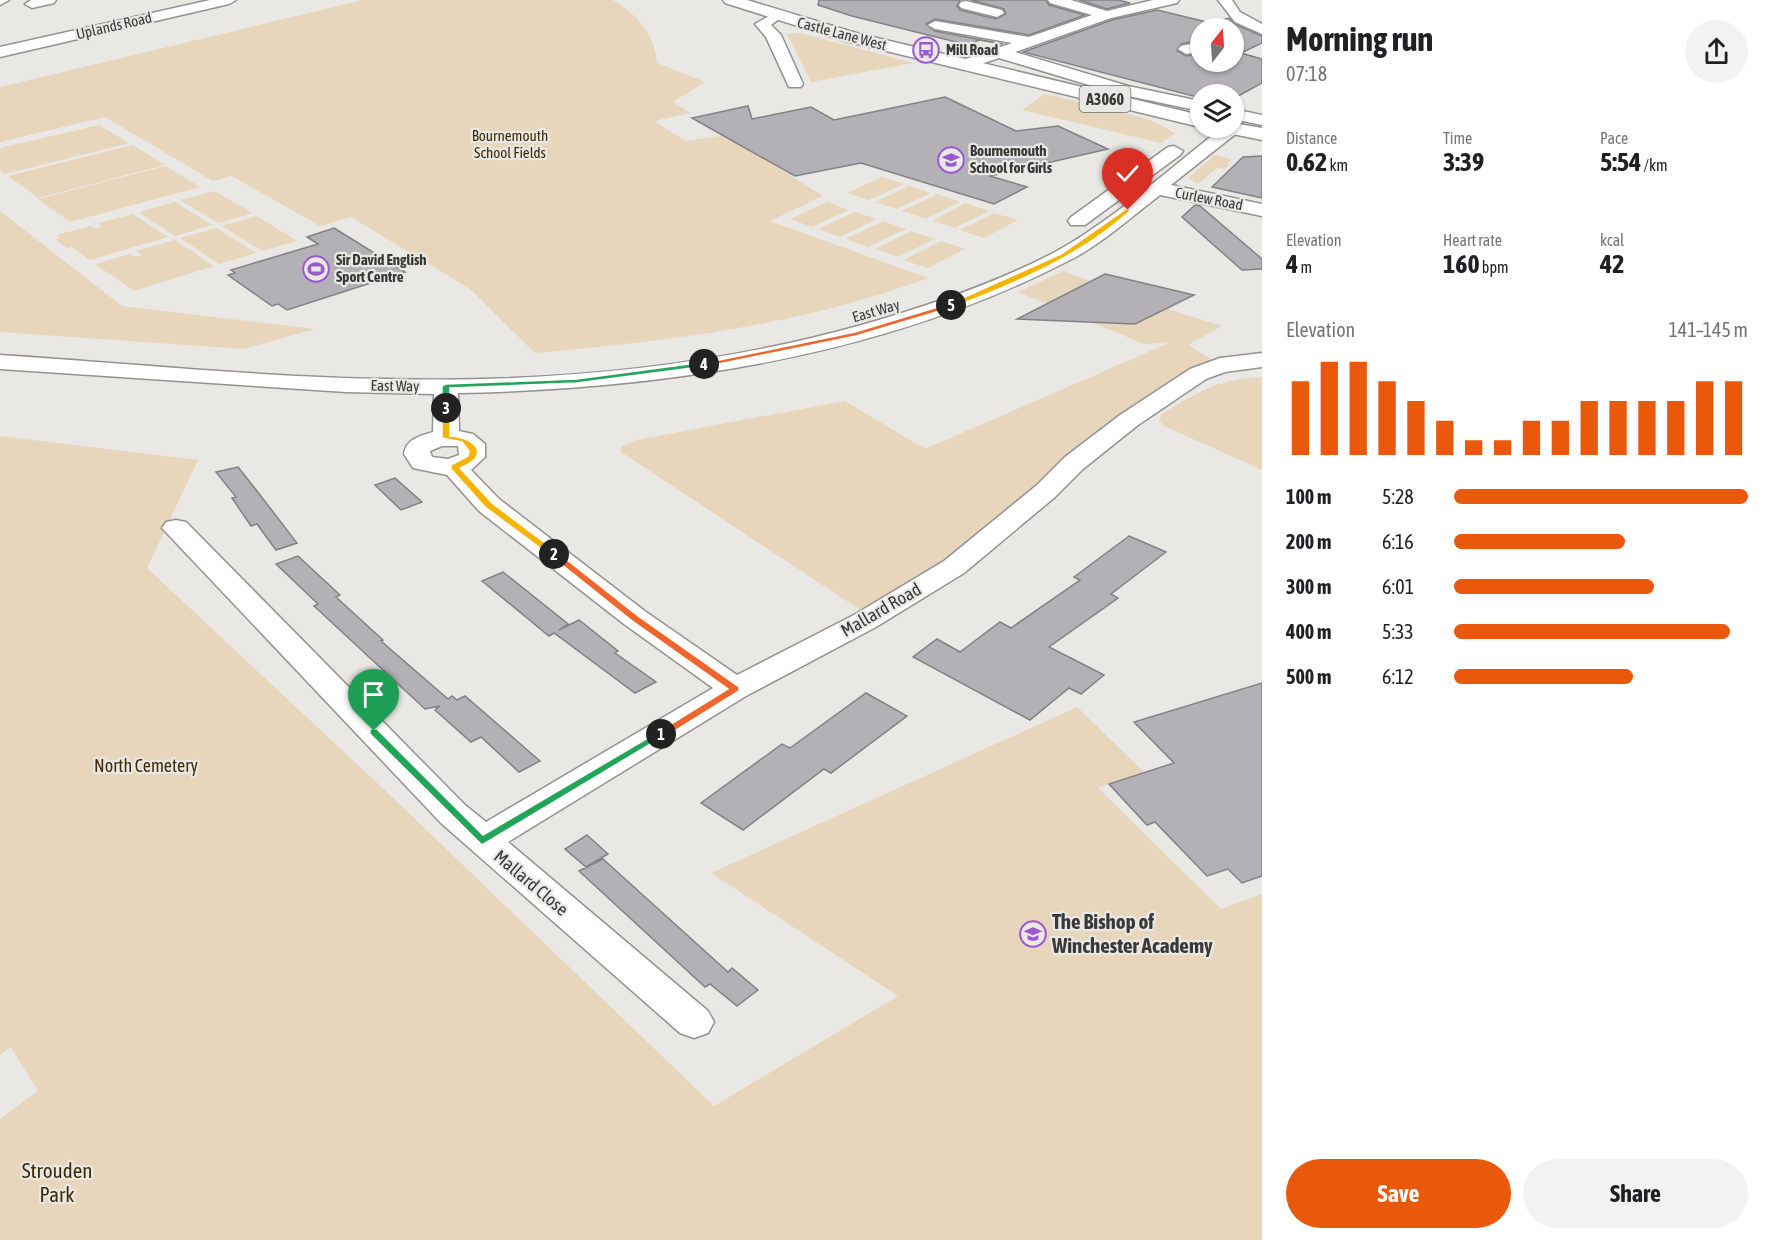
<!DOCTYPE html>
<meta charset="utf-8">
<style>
:root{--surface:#fff;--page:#f2f2f2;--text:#202124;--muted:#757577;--accent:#ea580c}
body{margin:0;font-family:"Asap Condensed",sans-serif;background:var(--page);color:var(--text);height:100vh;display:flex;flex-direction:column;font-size:22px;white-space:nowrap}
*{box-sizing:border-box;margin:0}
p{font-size:20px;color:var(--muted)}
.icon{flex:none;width:33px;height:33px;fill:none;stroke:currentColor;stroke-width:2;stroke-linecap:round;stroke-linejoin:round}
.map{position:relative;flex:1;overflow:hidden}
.details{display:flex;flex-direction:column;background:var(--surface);width:510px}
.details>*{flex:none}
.needle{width:39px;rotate:17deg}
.fabs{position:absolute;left:1190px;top:18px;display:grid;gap:12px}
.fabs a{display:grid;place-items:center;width:54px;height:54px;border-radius:50%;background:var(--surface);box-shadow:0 2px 4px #0004;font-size:30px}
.pin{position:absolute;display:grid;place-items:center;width:51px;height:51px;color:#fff;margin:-62px -26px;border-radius:50% 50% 50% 0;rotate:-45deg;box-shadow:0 0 6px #0007}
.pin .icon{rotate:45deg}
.km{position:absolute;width:30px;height:30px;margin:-15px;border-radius:50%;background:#222;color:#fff;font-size:16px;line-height:30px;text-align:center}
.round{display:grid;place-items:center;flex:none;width:63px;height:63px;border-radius:32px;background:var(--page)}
.head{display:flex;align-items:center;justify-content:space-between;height:102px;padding:0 24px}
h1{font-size:33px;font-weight:700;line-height:45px}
.metrics{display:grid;grid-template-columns:repeat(3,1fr);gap:9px;height:102px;padding:6px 24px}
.metrics div{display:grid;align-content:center}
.metrics b{font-size:26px;font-weight:700}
.metrics small{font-size:16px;font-weight:400}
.metrics p{font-size:16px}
.chart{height:168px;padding:12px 24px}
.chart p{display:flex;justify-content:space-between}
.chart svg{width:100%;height:108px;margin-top:6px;stroke:var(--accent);stroke-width:6}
.cta{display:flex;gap:12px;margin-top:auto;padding:12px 24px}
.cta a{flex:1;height:69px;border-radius:36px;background:var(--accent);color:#fff;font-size:24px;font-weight:700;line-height:69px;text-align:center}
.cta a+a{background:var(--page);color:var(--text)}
ul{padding:0 24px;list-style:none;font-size:20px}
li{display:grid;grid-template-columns:96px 72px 1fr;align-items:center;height:45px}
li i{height:15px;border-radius:8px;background:var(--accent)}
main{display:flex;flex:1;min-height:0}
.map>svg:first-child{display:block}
.green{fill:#e7d6bb}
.building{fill:#b3b1b5;stroke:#838185;stroke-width:1.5;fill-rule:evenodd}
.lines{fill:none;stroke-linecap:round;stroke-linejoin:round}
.minor-casing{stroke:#94928f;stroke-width:3}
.major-casing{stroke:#94928f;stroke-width:3}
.minor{fill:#fff;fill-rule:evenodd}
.major{fill:#fff;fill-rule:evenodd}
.split-1{fill:#22a559;stroke:#fff;stroke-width:1.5}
.split-2{fill:#f0652b;stroke:#fff;stroke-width:1.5}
.split-3{fill:#f5b400;stroke:#fff;stroke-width:1.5}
.split-4{fill:#22a559;stroke:#fff;stroke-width:1.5}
.split-5{fill:#f0652b;stroke:#fff;stroke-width:1.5}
.split-6{fill:#f5b400;stroke:#fff;stroke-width:1.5}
.labels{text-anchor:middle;stroke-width:4.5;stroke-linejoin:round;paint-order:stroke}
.far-street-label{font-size:15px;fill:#3a3937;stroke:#eae8e5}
.far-poi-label{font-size:15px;font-weight:bold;fill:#3a3937;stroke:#eae8e5;text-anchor:start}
.far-park-label{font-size:15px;fill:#3f2b01;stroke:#eae8e5}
.shield{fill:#eae8e5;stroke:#6f6e6b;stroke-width:1.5}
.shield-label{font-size:16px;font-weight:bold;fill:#3a3937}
.street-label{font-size:18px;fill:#3a3937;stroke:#eae8e5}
.park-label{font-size:18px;fill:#3f2b01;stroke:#eae8e5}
.near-poi-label{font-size:21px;font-weight:bold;fill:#3a3937;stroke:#eae8e5;text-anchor:start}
.near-park-label{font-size:21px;fill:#3f2b01;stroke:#eae8e5}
</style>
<main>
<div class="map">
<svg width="1262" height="1240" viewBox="0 0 1262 1240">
<rect width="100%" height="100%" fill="#eae8e5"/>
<path class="green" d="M363,0H613C638,16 654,32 657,63L705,82L673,102L691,113L654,121L686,141L726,135L823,196L770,221L928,278C802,325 668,341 535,353L470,289L351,217L320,226L232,176L213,181L105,117L0,142V87Z
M800,33L914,63L811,82L787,34Z
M1044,94L1148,119L1175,133L1161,143L1022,110Z
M99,125L129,143L5,174L0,171V148Z
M133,145L165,165L38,198L8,176Z
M1215,155L1232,159L1227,164L1230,165L1225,169L1217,168L1198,184L1188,178Z
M166,166L200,187L70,222L38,199Z
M882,177L904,184L869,200L847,193Z
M909,186L931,193L897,209L875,202Z
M215,191L252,213H253L218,223L180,200Z
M937,194L960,202L926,219L902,211Z
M175,202L212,225L175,236L139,212Z
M827,202L849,210L812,227L790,219Z
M965,203L989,211L955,228L932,221Z
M0,211L122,306L315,329L244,349L0,332Z
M855,212L877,219L840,237L818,229Z
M994,213L1018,220L984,238L960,230Z
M133,214L168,237L90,260L72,247L67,248L55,239L59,238L56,235L91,226L94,228L101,227L98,223Z
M257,216L297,241L262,251L222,226Z
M883,221L906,229L868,247L845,239Z
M216,228L256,253L219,264L180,238Z
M911,231L935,239L898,257L875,249Z
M175,240L214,266L134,291L95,264L130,254L135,257L142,256L136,251Z
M941,241L965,249L928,268L904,260Z
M1063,271L1177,312L1222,326L1188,345L1220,365L871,617L621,452V447L636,440L845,401L925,449L1171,342L1144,344L1018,292Z
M1262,377V470L1164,426L1159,420L1161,415C1196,392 1219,379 1262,377Z
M0,436L198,460L147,568L390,795L714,1106L898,996L711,873L1077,707L1144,772L1098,788L1221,909L1262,894V1240H0V1119L38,1091L11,1047L0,1055Z"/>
<path class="building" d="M819,0H960L957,6L960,10L996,19L1006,14L1004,9L971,0H1046L1049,5L1085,15L1029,35L935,19L926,24L935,31L1003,44L979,40L968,45L852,16L818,5Z
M1079,0H1118L1130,3L1107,9Z
M1157,10L1211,23L1229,18L1234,24L1262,36V43L1241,53L1262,59V83L1233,99V94H1200L1197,97L1023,52L1112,20ZM1200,28H1233V62H1200V54L1186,56L1177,51L1181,44L1200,40Z
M945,97L1016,131L1058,126L1108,149L990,176L1027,187L994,204L861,163L795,176L692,118L748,106L752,119L811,107L834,120Z
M1262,156V198L1212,187L1243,157Z
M1195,205L1200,206L1262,259V269L1242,270L1182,217Z
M334,228L405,272L287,310L278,304L272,306L228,275L235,273L231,270L318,244L307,237Z
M1105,274L1194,295L1135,324L1017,319Z
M238,467L257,491L297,543L276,550L257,524L251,526L232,498L236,497L216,472Z
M395,478L422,502L401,510L375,485Z
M1129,536L1166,552L1111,594L1118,598L1049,647L1104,675L1081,694L1069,688L1030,720L913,657L937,639L960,652L1000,622L1011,628L1080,580L1074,577Z
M298,556L340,595L336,597L383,640L381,641L448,699L452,696L457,700L465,696L540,761L519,772L481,737L471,742L435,710L440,706L425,709L314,606L318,604L276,564Z
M503,572L568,624L559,630L579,620L618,651L615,653L656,682L635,693L554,633L549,636L482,581Z
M1262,683V876L1242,883L1228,869L1207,876L1155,822L1147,825L1109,784L1174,763L1134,722Z
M866,693L907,716L831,773L824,769L743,830L701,803L782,744L790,748Z
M587,835L608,854L586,867L565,849Z
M603,859L728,972L732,968L758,990L737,1006L710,984L705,987L579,871Z"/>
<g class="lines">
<g class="minor-casing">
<path id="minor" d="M0,0H9L0,5Z
M56,0L54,3L32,8L25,4L31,0Z
M210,0H236L229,4L0,57V47Z
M1048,0H1071L1107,11L1153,0H1179L1177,3L1111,18L1015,52L1128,86L1200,101V111L1119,94L999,58L972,67H960L958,64L960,61L1012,43L935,29L928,25L935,21L1029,37L1092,15L1050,3Z
M1218,0H1232L1240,12L1262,24V34L1235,22Z
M966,1L1002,10L1004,13L997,17L961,8L959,5L961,2Z
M776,12L783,16L771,25L781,35L803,84L801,87H789L766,37L755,24Z
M1200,42V52L1186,54L1178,49L1181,46Z
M1233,109L1262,115V125L1233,119Z
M1233,123L1241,128L1238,132L1171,185L1262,204V216L1160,195C1131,217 1101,245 1068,261C882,357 665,389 458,393L459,431L473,434L485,444V457L471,470L499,499L646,612L737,675L854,615L944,561L1037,485L1065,457L1120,415L1190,369L1220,358L1262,353V367L1225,372L1206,379L1138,425L1083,469L1055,497L964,573L876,627L746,696L508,842L708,1011L714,1022L708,1033L694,1038L680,1033L441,823L162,528L166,522L176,520L186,522L465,805L486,822L713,688L624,624L479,511L447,475L413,468L404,454C406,439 420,436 433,432L434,394L346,392L0,369V355C128,363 257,377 386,379C543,383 706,368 858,326C925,307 995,284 1057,251C1112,221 1171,167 1222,128H1233ZM442,446H458L459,455L448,459L432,457L430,451Z
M1174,146L1183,151L1180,155L1085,225H1071L1068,221L1071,217L1168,147Z"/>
</g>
<g class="major-casing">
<path id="major" d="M723,0H747L856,33L1200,115V127L845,41L725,3Z
M1233,123L1262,128V140L1223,132L1220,128H1233Z"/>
</g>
<use href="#minor" class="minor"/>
<use href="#major" class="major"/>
</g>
<path class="split-1" d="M370,729H377L483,835L658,732L667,734L482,845L370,734Z"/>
<path class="split-2" d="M551,552H557L638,616L739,687V691L665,737H658V732L728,689L631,620L551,556Z"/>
<path class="split-3" d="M446,405L450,408V436C477,438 491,456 460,468L492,503L557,552V556H551L485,507L451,469V465L468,456L469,451L462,442L442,438V408Z"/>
<path class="split-4" d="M704,362L707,366L577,383L450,388V408L446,410L442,408V386L446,384L577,379Z"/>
<path class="split-5" d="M951,303L953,307L856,336L704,367L700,364L855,332Z"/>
<path class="split-6" d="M1126,209L1131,210C1081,256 1016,283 953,307L947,305L1061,254Z"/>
<defs>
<g id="bus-ring" transform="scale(1.35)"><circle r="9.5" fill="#eae8e5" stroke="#9b59cf" stroke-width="1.5"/><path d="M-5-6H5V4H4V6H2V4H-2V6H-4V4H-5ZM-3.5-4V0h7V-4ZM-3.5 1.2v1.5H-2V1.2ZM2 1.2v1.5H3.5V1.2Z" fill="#9b59cf"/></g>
<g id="school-ring" transform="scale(1.35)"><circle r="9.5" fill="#eae8e5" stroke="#9b59cf" stroke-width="1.5"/><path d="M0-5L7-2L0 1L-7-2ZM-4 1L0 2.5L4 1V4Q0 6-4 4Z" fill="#9b59cf"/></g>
<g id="stadium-ring" transform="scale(1.35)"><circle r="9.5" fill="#eae8e5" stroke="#9b59cf" stroke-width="1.5"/><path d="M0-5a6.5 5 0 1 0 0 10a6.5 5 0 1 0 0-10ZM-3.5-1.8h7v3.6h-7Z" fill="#9b59cf"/></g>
</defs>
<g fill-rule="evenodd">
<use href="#bus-ring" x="926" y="50"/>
<use href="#school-ring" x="951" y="160"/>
<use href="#stadium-ring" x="316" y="269"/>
<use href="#school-ring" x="1033" y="934"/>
</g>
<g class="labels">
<g class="far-street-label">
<text transform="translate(114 26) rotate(-13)" y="5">Uplands Road</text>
<text transform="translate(842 34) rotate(15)" y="5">Castle Lane West</text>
<text transform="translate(1209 199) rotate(11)" y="5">Curlew Road</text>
<text transform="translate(876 311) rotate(-16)" y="5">East Way</text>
<text transform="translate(395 386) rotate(1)" y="5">East Way</text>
</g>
<g class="far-poi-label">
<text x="946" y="55">Mill Road</text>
<text x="970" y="156">Bournemouth<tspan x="970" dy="17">School for Girls</tspan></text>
<text x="336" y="265">Sir David English<tspan x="336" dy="17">Sport Centre</tspan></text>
</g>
<g class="far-park-label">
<text x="510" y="141">Bournemouth<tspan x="510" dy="17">School Fields</tspan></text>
</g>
<rect class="shield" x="1079.5" y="86" width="51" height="26" rx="4.5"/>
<g class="shield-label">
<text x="1105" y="105">A3060</text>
</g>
<g class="street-label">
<text transform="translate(881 610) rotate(-30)" y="6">Mallard Road</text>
<text transform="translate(531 883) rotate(40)" y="6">Mallard Close</text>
</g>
<g class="park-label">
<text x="146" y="772">North Cemetery</text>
</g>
<g class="near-poi-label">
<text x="1052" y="929">The Bishop of<tspan x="1052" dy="24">Winchester Academy</tspan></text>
</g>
<g class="near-park-label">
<text x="57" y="1178">Strouden<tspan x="57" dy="24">Park</tspan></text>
</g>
</g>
</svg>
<div class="fabs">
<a><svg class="needle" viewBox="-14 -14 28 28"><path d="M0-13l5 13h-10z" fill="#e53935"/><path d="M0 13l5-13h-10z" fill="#757577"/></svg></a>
<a><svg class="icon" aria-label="layers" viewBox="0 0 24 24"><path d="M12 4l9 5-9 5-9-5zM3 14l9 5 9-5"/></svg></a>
</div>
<div class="pin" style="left:374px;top:731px;background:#1e9e55"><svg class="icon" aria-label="arrive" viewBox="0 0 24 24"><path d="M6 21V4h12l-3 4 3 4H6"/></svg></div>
<div class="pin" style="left:1128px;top:210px;background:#d93025"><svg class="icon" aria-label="check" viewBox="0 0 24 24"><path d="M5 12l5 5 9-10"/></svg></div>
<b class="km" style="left:661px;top:734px">1</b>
<b class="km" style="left:554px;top:554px">2</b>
<b class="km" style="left:446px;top:408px">3</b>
<b class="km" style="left:704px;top:364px">4</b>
<b class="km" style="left:951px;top:305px">5</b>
</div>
<section class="details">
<div class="head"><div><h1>Morning run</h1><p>07:18</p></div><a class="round"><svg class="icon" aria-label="share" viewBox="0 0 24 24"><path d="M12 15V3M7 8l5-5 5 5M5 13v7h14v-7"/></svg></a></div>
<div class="metrics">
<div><p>Distance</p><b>0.62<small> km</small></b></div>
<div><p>Time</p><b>3:39</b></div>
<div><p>Pace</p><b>5:54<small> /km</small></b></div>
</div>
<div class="metrics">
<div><p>Elevation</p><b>4<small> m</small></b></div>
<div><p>Heart rate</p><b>160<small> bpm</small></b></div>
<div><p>kcal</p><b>42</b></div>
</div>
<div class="chart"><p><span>Elevation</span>141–145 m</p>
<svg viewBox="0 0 160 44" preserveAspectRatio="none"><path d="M5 44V14M15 44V6M25 44V6M35 44V14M45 44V22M55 44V30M65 44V38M75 44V38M85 44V30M95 44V30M105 44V22M115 44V22M125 44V22M135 44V22M145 44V14M155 44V14"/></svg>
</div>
<ul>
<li><b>100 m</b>5:28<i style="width:100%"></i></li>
<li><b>200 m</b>6:16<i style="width:58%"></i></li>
<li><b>300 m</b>6:01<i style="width:68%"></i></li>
<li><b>400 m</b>5:33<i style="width:94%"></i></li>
<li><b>500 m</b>6:12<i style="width:61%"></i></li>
</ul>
<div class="cta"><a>Save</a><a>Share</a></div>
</section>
</main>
